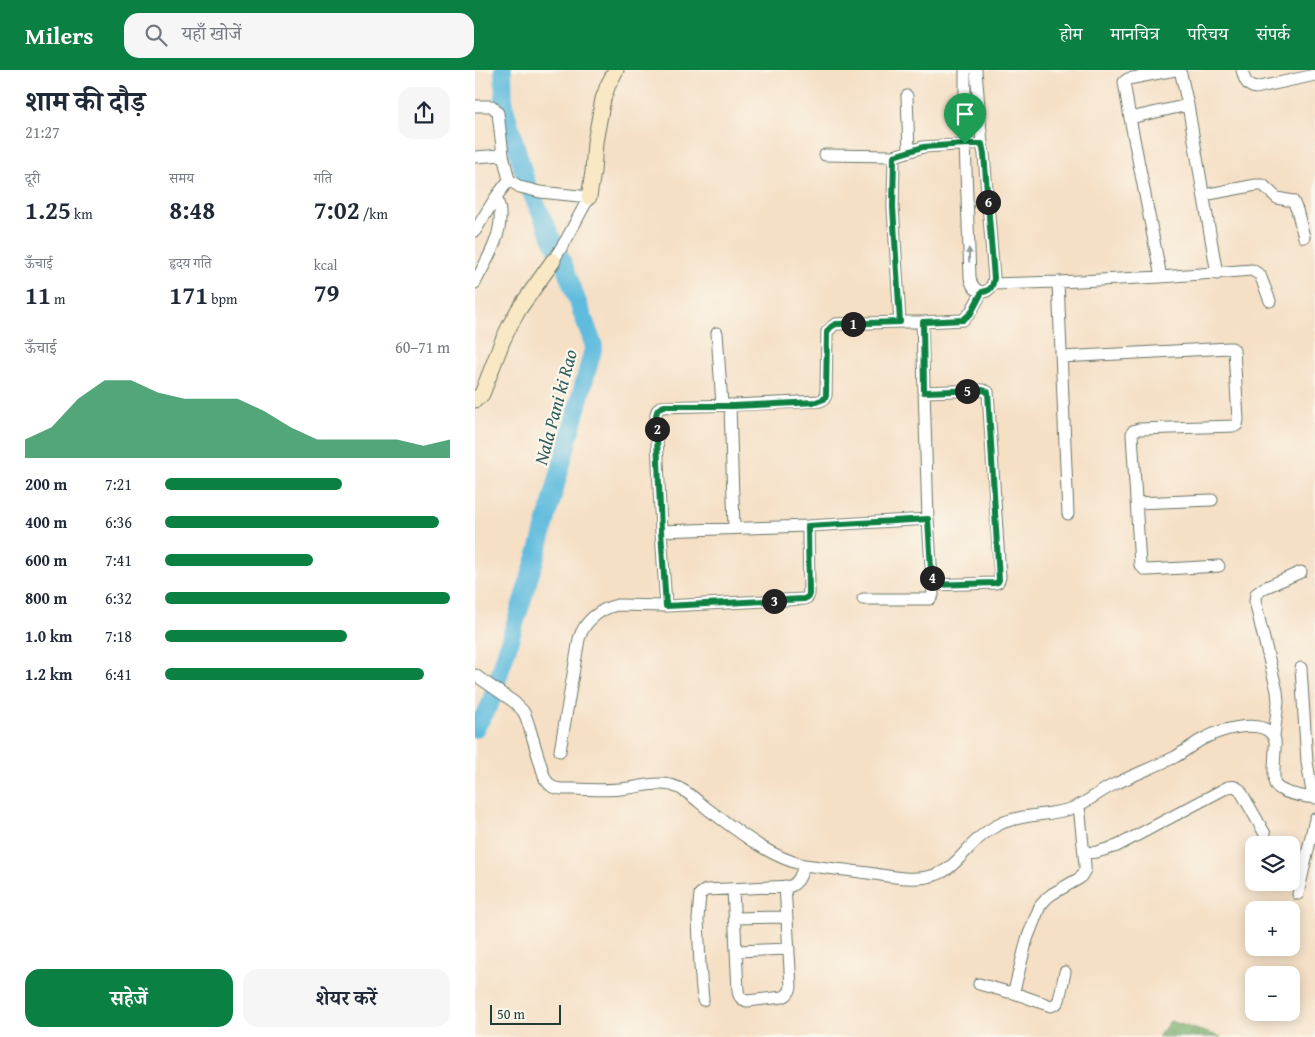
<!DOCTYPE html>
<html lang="hi">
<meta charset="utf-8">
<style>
:root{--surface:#fff;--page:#f6f6f7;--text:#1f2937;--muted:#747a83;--accent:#0b8043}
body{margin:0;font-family:"Gentium Book Plus","Noto Serif Devanagari",serif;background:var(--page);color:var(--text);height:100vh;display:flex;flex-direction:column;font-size:19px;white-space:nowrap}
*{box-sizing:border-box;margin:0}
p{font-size:16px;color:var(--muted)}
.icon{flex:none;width:28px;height:28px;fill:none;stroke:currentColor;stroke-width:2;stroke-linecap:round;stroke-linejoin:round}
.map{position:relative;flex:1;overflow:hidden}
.details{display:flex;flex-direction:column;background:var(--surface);width:475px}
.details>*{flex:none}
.controls{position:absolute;left:770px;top:766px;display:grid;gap:10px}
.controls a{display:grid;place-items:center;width:55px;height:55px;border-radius:10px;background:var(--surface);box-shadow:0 2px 12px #0003;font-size:25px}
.scale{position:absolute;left:15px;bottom:12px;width:71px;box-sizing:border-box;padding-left:5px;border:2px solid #1f3d34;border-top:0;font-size:14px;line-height:18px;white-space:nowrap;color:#1f3d34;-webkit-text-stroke:4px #fbf7ec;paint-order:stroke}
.pin{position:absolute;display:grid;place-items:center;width:42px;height:42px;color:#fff;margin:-51px -21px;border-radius:50% 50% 50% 0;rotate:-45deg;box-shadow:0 0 5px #0007}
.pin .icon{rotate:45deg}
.km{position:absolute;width:25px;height:25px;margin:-12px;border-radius:50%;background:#222;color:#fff;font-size:14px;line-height:25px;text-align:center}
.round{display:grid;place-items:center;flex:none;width:52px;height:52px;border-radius:15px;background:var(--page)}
.headline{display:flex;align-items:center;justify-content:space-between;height:85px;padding:0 25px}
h1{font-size:28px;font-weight:700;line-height:38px}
.metrics{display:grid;grid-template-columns:repeat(3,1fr);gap:8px;height:85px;padding:5px 25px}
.metrics div{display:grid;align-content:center}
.metrics b{font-size:25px;font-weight:700}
.metrics small{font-size:14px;font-weight:400}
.metrics p{font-size:14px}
.chart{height:140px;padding:10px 25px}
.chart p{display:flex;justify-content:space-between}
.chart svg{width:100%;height:90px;margin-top:5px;fill:var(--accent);opacity:.7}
.primary-button{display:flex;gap:10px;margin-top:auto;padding:10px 25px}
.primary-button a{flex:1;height:58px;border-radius:15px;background:var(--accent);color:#fff;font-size:20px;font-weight:700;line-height:58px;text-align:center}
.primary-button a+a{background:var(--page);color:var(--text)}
ul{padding:0 25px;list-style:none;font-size:16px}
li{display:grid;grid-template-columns:80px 60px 1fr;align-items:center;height:38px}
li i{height:12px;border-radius:6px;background:var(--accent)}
header{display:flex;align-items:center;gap:30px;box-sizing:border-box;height:70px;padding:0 25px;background:var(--accent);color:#fff}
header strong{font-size:24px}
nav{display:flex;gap:28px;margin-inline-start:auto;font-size:18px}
.search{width:350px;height:45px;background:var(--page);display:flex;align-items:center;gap:12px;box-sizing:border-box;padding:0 18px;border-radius:15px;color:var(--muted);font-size:19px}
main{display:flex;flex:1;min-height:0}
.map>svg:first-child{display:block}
.forest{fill:url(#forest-crowns);stroke:#49744e}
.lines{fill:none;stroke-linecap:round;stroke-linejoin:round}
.river{stroke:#60bcde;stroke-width:18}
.street-casing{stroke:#6a7667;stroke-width:13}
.secondary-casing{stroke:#6a7667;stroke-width:17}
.street{stroke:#fff;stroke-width:11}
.secondary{stroke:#f8e8c3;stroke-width:15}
.oneway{fill:#8f9e9a}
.route-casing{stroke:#fff;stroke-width:10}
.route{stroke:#0b8043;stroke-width:6}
.labels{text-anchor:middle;stroke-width:4.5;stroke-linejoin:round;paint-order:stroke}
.water-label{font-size:19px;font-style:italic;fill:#2f5d5e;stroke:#fbf7ec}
</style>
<header>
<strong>Milers</strong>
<div class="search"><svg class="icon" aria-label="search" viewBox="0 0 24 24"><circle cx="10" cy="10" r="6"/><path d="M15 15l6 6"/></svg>यहाँ खोजें</div>
<nav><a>होम</a><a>मानचित्र</a><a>परिचय</a><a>संपर्क</a></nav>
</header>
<main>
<section class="details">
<div class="headline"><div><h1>शाम की दौड़</h1><p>21:27</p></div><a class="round"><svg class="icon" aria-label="share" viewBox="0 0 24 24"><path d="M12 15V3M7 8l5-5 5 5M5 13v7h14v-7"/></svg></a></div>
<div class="metrics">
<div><p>दूरी</p><b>1.25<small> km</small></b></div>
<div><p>समय</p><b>8:48</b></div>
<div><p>गति</p><b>7:02<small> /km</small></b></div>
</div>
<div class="metrics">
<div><p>ऊँचाई</p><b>11<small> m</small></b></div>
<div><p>हृदय गति</p><b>171<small> bpm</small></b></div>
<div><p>kcal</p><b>79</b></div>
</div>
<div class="chart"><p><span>ऊँचाई</span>60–71 m</p>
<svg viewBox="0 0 160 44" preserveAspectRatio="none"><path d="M0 44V35L10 29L20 15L30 6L40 6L50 12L60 15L70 15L80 15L90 21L100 29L110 35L120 35L130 35L140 35L150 38L160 35V44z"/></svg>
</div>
<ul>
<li><b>200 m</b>7:21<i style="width:62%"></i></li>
<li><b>400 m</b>6:36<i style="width:96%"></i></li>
<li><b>600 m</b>7:41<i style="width:52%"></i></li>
<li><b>800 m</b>6:32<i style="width:100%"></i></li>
<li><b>1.0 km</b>7:18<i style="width:64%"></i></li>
<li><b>1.2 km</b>6:41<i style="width:91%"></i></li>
</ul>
<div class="primary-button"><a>सहेजें</a><a>शेयर करें</a></div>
</section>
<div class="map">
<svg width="840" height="967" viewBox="0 0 840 967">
<defs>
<pattern id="forest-crowns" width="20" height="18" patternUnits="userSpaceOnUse" patternTransform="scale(1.25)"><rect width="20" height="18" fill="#73ab68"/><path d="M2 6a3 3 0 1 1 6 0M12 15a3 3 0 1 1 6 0" fill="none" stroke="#5e8c56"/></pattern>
</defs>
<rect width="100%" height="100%" fill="#fbf7ec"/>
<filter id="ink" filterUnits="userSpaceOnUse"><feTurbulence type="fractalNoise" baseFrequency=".02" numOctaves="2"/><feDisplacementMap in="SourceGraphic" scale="10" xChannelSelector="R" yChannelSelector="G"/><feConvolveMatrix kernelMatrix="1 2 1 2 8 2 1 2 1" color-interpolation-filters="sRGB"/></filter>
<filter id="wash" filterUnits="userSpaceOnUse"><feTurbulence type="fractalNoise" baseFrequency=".0096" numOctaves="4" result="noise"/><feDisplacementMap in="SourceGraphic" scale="20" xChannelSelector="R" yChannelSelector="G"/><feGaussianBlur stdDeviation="1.12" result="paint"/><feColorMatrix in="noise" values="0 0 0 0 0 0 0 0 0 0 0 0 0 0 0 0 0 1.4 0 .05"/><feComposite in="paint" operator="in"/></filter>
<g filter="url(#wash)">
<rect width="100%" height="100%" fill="#f5dfc5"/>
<path class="forest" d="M695,951L746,967H683Z"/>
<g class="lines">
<path class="river" d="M0,659L14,637L64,477L119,276L88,192L52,114L29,35L28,0"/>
</g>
</g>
<g filter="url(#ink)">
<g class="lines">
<g class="street-casing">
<path id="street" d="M490,0V74L495,207C497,225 516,228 519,208L509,84L507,74L501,0
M767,0C769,8 771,16 780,18L840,5
M432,26L434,81
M0,36H17L23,43L28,85L34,110L45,117L65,122L114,127L91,170L78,191
M655,48L713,35
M350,85L419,86L448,77L497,74
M419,86L418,137L425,252
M0,87L28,85
M729,125L781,115H788L802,128L818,131L822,140L829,167
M0,161L21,127L34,110
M686,207L655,48L649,12L653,9L700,0L704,1L706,4L713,35L742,204
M583,212L593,444
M0,213C11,191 27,167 25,143C25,137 23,132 21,127
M518,214L583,212L686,207L777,200L785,205L795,231
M242,263L247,335
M587,287L754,278H757L759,280L763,350L762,355L760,356L664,359L658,361L657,364L665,495L670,500H673L744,496
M449,322L508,320L513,322L525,507L523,512L520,513L457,515
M255,335L259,458
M662,433L737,430
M186,461L333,456L453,449
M388,529H455L458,525L453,449L447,252
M191,536L186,461L181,345L182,341L185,337L258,335L345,331L349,329L351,325L352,262L358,256L361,254L425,252H447L488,250L495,243L507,222
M826,598L832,692L838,728
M0,605L39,632L48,641L51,647L54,656L70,709C73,712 75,716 78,717C84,720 91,719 97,719C116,720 135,721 154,718C168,716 182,712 196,715C211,719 222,731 234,740C263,761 294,787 329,795C350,798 371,800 393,803C414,806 439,812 460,805C479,799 489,781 503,769C509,763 517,758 525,754C544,744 576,746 598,738C613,732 624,722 638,715C658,705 679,697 700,687C711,681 720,672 732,667C748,659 792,646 800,670C801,681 797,705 800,714C804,723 831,727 840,728
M799,666L803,632L802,621L786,557L780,531L781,524L789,518L826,502
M85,681L104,569C109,551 125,539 142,535L191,536L329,529L333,527L334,523L333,456
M609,783L622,782L642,776L753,717C758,716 761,716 765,720L790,764
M258,819L263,921C264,927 266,929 272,931L308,927C313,925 315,922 316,917L310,816
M823,824L840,749
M259,848L312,847
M261,881L314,879
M504,914L533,922L539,921L552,869L565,836L572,828L577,824L605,808L610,800V795L604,735
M536,922L576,936L581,934L584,930L590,902
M228,930L225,896L223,849L225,824L231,820L316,816C325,811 326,804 329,795"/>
</g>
<g class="secondary-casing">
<path id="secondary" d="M114,127L118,102L120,72L128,29L133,15L141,0
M0,330L7,324L27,272L35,255L44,239L78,191"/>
</g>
<use href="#street" class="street"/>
<use href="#secondary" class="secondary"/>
</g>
<defs><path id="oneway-solid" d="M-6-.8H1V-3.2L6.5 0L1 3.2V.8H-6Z" transform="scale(1.25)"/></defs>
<use class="oneway" href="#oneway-solid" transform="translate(494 185) rotate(-92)"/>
</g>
<g class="lines" filter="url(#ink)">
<g class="route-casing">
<path id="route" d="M490,74H507L509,84L519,208C518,216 516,221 507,222L496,243L488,250L448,252L449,322L508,320L513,322L524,510L523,512L520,513L457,515L453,449L333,456L334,524L333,527L329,529L191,536L186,461L181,345C182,340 183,338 189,336H258L341,332L349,329L351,326L352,262C355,257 357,256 361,254L425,252L418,137L419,86L448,77Z"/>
</g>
<use href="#route" class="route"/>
</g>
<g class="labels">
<g class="water-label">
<text transform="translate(80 337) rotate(-75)" y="7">Nala Pani ki Rao</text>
</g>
</g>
</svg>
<div class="controls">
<a><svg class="icon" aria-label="layers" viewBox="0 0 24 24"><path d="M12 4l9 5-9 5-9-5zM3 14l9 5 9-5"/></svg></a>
<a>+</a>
<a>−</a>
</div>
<div class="scale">50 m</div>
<div class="pin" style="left:490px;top:74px;background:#1e9e55"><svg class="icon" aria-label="arrive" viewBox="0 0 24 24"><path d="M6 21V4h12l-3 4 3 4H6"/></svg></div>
<b class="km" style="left:378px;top:254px">1</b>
<b class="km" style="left:182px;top:359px">2</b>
<b class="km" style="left:299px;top:531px">3</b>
<b class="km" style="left:457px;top:508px">4</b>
<b class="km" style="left:492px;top:321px">5</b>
<b class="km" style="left:513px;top:132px">6</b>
</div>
</main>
